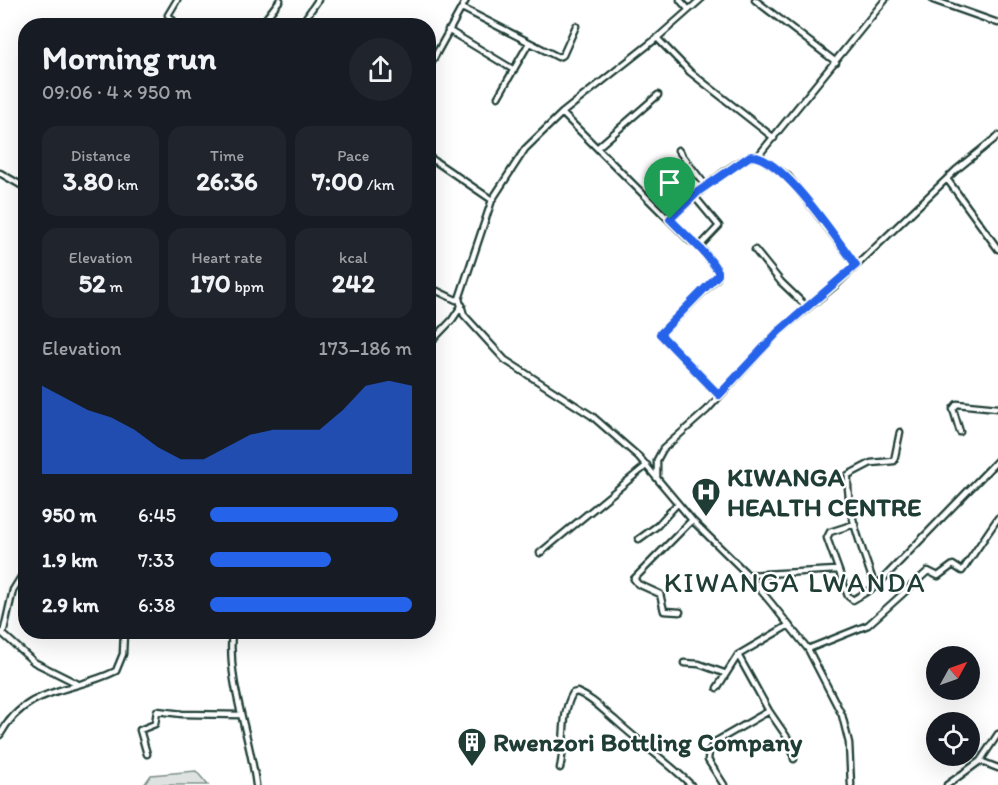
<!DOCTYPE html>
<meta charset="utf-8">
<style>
:root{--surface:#171b24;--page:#20242c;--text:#f1f3f6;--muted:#9ea1a6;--accent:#2563eb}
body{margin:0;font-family:Itim,sans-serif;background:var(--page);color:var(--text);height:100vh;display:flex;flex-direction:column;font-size:22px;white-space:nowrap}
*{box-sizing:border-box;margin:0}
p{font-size:20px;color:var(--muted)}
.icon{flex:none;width:33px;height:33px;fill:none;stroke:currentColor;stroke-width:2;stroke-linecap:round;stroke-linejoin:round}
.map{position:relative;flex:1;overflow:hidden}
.panel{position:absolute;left:18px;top:18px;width:418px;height:621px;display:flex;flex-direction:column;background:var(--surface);border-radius:24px;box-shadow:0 6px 24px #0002}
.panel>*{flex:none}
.needle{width:39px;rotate:50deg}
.fabs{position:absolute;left:926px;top:646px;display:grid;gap:12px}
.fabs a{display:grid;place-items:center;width:54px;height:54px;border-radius:50%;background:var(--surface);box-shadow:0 6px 24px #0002;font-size:30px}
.pin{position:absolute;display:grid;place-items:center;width:51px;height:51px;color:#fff;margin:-62px -26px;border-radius:50% 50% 50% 0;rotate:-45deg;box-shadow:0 0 6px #0007}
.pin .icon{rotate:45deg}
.round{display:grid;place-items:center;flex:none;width:63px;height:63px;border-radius:32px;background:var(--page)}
.overview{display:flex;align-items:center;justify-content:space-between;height:102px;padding:0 24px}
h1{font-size:33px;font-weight:700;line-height:45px}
.stats{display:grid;grid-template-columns:repeat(3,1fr);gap:9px;height:102px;padding:6px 24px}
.stats div{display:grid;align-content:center;border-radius:15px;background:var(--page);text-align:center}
.stats b{font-size:26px;font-weight:700}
.stats small{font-size:16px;font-weight:400}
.stats p{font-size:16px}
.chart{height:168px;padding:12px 24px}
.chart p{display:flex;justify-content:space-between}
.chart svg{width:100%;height:108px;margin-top:6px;fill:var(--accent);opacity:.7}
ul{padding:0 24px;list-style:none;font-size:20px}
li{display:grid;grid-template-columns:96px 72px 1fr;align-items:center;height:45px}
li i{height:15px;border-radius:8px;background:var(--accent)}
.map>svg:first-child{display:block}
.green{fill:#dee3e2;stroke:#7e908b;stroke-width:1.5}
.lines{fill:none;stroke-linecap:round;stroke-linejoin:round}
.minor-casing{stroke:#1f3d34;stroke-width:9}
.minor{stroke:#fff;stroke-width:4.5}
.route-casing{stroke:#fff;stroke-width:12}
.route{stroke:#2563eb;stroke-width:8}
.labels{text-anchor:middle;stroke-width:4.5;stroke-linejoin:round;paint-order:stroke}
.poi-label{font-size:26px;font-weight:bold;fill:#1f3d34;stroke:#fff;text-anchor:start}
.quarter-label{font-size:28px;letter-spacing:1.5px;fill:#1f3d34;stroke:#fff}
</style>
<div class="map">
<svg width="998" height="785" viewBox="0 0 998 785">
<rect width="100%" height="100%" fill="#fff"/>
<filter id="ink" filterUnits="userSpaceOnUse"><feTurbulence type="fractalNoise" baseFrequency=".0167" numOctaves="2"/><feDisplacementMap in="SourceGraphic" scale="12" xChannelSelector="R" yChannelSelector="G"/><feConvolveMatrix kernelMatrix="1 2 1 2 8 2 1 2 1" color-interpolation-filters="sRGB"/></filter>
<g filter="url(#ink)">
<path class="green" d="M196,771L208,785H144L151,775Z"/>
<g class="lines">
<g class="minor-casing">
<path id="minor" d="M177,0L168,15L178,26
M680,0L688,9
M755,0L836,62
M933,0L998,23
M462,8L558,57L563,55L576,26
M260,26L280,0
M300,26L318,0
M448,30L514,70
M657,38L690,72L774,138
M429,67L466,0
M498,97L529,43
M562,113L690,241L700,246L718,271L717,278L660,334L719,395
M597,148L658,95
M678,150L706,186
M429,157L492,200L459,299L464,315L505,360L592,416L639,457L692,520L748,575L772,604L808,649L842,715L849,743L851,785
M0,173L26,188
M947,179L998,249
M694,196L719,226L700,246
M492,200L525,149L562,113L657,38L700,0
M670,219C688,202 735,156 758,156
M755,250L781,282L807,307
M856,265L788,176L758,156L885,0
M429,287L456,300L459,299
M429,344L452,320L462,305
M960,432L953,409L957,404L998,408
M657,477V460L663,449L707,410L778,332L836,285L956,170L998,136
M855,524L830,532L827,538L848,596L853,600L875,587L998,460
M639,539L657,526L677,504
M540,553L647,465
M748,575L837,570
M21,577L13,590L3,634L34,662L76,683
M875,587C864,552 846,513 848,475L871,463L894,461L900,432
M680,612L664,611L660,594L638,584L634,579L692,520
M232,632C227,685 250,733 256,785
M808,649L868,625L928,571L938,576L953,565L962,571L998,518
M738,655L769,711L791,743L794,759
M684,663L699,664L724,673
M717,688L738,655L789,625
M0,735C26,686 72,693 116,671L123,654L124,632
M147,754L140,730L155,724L157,711L182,714L241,715
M980,761L998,768
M560,768C566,744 560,714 573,693L577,692C592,698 603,710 615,720C640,743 667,761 691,785
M724,785L708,760L709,751L715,742L769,711
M947,785L980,761L998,734"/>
</g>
<use href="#minor" class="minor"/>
</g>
</g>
<g class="lines" filter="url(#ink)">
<g class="route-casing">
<path id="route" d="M750,156C783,156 836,239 856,265L778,332L719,395L660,334L718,275V271C705,250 687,237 670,219L699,191Z"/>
</g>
<use href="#route" class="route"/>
</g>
<defs>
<g id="hospital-pin" transform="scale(1.5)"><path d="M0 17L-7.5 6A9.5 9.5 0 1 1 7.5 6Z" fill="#1f3d34" stroke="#fff"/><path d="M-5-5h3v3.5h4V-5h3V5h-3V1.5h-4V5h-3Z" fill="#fff"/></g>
<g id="building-pin" transform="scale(1.5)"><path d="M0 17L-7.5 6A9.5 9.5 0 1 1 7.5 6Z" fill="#1f3d34" stroke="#fff"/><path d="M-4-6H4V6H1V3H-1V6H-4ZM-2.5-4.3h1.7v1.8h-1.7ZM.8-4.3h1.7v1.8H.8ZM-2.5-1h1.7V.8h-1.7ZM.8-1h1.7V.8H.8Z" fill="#fff"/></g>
</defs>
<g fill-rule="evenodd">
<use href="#hospital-pin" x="706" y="492"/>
<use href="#building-pin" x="472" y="742"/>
</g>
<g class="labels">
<g class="poi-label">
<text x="727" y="486">KIWANGA<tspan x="727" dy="30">HEALTH CENTRE</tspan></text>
<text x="493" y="751">Rwenzori Bottling Company</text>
</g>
<g class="quarter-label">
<text x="795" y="592">KIWANGA LWANDA</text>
</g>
</g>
</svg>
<div class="fabs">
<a><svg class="needle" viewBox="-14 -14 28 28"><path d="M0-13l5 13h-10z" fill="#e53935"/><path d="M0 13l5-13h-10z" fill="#9ea1a6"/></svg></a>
<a><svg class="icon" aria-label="locate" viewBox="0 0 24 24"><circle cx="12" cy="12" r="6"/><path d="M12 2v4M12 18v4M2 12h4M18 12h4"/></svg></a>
</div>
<div class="pin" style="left:670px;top:219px;background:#1e9e55"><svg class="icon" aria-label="arrive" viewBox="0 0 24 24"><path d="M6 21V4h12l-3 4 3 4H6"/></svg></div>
<section class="panel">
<div class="overview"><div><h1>Morning run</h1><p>09:06 · 4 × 950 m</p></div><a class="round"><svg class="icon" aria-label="share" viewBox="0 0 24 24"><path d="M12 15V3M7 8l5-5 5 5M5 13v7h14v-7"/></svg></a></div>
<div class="stats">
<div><p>Distance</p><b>3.80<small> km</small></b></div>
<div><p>Time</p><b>26:36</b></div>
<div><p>Pace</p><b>7:00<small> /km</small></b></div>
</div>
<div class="stats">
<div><p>Elevation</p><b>52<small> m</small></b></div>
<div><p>Heart rate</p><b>170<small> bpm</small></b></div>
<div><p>kcal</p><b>242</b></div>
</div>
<div class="chart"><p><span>Elevation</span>173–186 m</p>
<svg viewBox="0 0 160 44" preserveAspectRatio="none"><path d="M0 44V8L10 13L20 18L30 21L40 26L50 33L60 38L70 38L80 33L90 28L100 26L110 26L120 26L130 18L140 8L150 6L160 8V44z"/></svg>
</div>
<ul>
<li><b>950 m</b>6:45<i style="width:93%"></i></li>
<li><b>1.9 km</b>7:33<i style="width:60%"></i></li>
<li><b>2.9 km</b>6:38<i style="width:100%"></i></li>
</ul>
</section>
</div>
